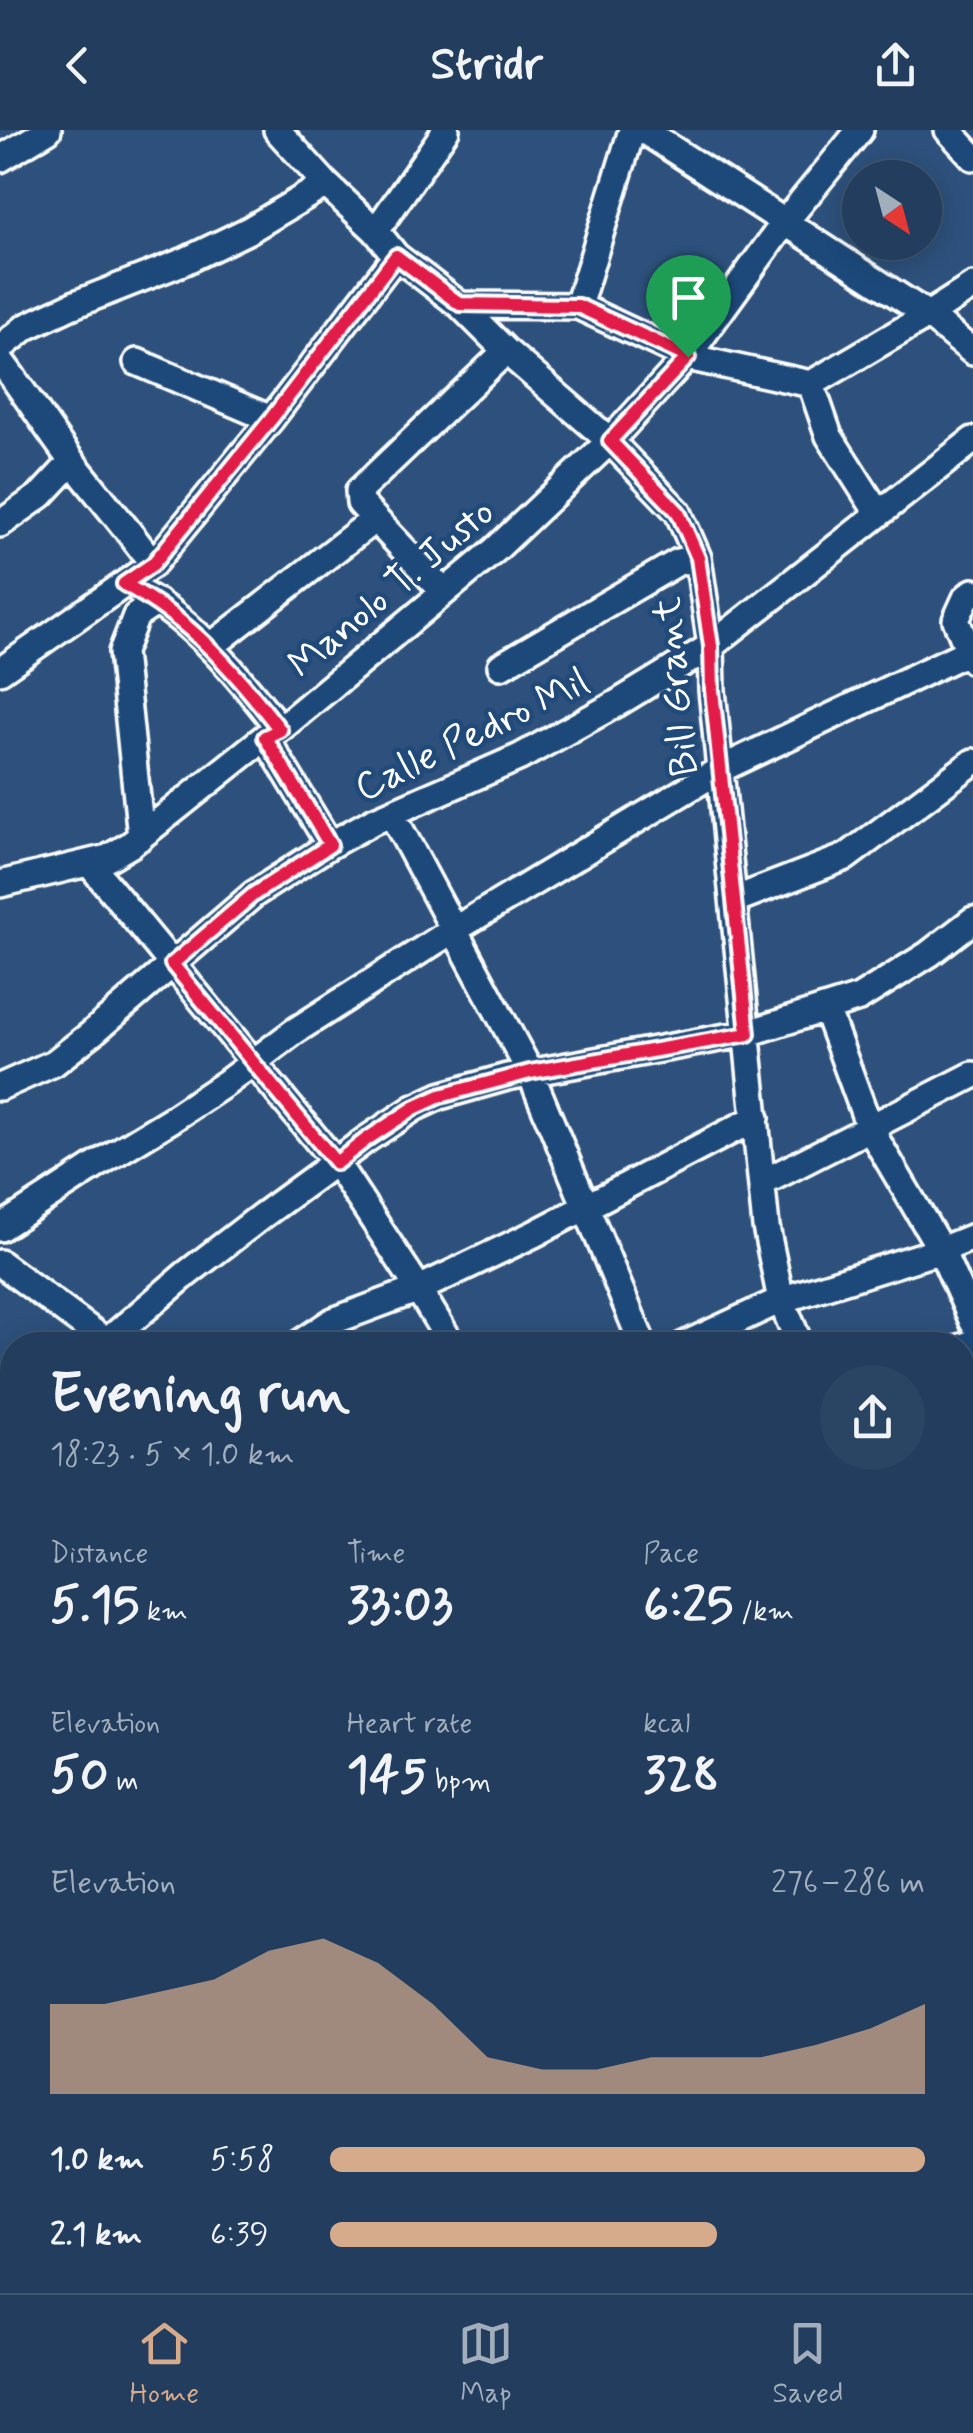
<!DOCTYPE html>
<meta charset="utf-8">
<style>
:root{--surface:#223d5d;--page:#2a4463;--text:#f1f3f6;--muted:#a2aebc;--line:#3f5672;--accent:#d6ab8b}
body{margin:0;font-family:Mynerve,sans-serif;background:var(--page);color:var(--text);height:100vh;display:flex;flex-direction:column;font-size:38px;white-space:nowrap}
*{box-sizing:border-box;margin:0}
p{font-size:32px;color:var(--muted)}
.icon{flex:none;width:55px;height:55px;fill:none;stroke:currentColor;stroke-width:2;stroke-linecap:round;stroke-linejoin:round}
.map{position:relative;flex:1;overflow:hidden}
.sheet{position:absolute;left:0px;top:1202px;width:975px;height:962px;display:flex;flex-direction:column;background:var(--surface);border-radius:40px 40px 0 0;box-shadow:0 5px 25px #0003,0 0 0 2px var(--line)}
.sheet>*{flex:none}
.needle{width:65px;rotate:144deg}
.controls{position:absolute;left:842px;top:30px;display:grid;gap:20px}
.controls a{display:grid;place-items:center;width:100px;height:100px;border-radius:50%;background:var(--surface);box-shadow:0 5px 25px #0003,0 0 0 2px var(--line);font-size:50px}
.pin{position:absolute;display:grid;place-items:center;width:85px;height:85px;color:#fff;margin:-102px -42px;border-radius:50% 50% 50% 0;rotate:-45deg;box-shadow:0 0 10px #0007}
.pin .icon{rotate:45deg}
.round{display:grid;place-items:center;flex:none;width:105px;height:105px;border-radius:52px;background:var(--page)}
.headline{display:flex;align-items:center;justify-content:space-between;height:170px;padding:0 50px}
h1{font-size:55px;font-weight:700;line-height:75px}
.figures{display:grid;grid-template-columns:repeat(3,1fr);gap:15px;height:170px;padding:10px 50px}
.figures div{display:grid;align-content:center}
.figures b{font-size:50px;font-weight:700}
.figures small{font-size:28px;font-weight:400}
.figures p{font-size:28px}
.chart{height:280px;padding:20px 50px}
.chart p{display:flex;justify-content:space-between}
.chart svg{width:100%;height:180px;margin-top:10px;fill:var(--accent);opacity:.7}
ul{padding:0 50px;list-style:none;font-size:32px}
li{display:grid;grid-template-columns:160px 120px 1fr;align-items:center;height:75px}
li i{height:25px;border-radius:12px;background:var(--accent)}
header{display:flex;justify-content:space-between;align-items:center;height:130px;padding:0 50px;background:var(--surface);font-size:45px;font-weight:700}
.tabs{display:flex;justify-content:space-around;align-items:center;height:140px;border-top:2px solid var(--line);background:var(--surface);font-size:28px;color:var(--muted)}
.tabs a{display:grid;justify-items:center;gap:5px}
.tabs .active{color:var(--accent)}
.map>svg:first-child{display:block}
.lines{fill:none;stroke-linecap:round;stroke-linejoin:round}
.minor-casing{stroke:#fff;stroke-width:32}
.minor{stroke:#1f4a7a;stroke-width:25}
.route-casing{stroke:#fff;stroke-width:20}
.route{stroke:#e11d48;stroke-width:12}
.labels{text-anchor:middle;stroke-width:9;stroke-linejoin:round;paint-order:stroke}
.street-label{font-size:40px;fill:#fff;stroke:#1f4a7a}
</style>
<header><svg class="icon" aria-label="back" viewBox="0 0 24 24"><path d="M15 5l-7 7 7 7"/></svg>Stridr<svg class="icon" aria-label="share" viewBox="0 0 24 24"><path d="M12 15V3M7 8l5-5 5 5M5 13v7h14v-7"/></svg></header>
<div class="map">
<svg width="973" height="2163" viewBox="0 0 973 2163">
<rect width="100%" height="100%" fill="#2d517c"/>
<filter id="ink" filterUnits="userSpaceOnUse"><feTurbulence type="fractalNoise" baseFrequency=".01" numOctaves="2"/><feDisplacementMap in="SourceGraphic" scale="20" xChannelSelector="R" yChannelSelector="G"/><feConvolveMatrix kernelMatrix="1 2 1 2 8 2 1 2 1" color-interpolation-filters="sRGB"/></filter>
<g filter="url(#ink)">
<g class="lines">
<g class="minor-casing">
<path id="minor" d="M277,0L326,54L376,101L396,126L460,175L506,221L610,311L678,382L698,428L711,516L712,560L766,1097L781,1170L800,1215
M643,0L928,185L973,222
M948,0L973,27
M0,29L48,0
M376,101L446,0
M460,175L578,176L687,227L811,254L928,185L973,156
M578,176L632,0
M0,218L26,197L73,175L185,131L249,100L326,54
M0,230C26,264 48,300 74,334C100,367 128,399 153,434
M137,232L271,289
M811,254L829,306L878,383
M0,394L41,365L72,332
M444,462L360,373L359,361L506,221
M973,462L966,468L956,490L973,531
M142,464C197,493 242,551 280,599
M210,517L375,389
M501,536L678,432L697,428
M0,541L153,434L271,289L396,126
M265,607L330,715
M392,684L530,942L643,1215
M141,707L122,522L136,486L157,472
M89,733L336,1033L411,1147L452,1215
M0,754L108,728L130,715L265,607L280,599L495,420L610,311L687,227L784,93L860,0
M734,770L846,727L973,632
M826,879L870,999L941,1120L973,1192
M0,957L54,933L91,904L254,764L330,715L373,691L520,627L616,574L711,516L973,310
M762,1053L973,945
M0,1098L106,1029L172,989L226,953L295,901L356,862L439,809L721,639L969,521
M0,1133L111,1215
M103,1215L185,1145L263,1085L367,1009L414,978L440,966L507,947L748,903L859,868L929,824L973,790
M297,1215L333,1191L419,1159L534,1104L756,988
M684,1215L781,1170L941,1120L973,1107
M962,1217L973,1213
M0,1301L12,1291
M962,1415L973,1411
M0,1484L12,1476
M0,1504L12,1529
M962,1527L973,1524
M962,1594L973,1618
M0,1650L12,1642
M962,1686L973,1681
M962,1841L973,1837
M0,1901L12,1892
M962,2020L973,2033
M0,2067L12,2060
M129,2152L136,2163
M309,2152L313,2163
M412,2152L420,2163
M530,2152L534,2163
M846,2152L850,2163
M38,2163L57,2152
M619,2163L629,2152
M757,2163L771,2152"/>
</g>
<use href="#minor" class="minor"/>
</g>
</g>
<g class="lines" filter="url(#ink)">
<g class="route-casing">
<path id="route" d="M396,126L460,174L578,176L688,227L610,311L678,382L698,428L711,516L712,560L748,904L530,942L440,966L414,978L367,1009L336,1033L172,834L254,764L330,715L265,607L280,600C234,540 191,490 124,454L153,434L271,289Z"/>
</g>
<use href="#route" class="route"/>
</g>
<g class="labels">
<g class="street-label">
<text transform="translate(390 457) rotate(-40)" y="14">Manolo T. Justo</text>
<text transform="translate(674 557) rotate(-96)" y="14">Bill Grant</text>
<text transform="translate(471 603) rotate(-26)" y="14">Calle Pedro Mil</text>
</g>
</g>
</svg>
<div class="controls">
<a><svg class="needle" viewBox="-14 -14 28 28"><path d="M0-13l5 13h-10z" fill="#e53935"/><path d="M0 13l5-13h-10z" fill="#a2aebc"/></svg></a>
</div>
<div class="pin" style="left:688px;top:227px;background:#1e9e55"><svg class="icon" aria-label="arrive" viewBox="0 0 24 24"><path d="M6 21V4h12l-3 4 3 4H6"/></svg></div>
<section class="sheet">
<div class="headline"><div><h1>Evening run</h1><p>18:23 · 5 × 1.0 km</p></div><a class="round"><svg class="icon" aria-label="share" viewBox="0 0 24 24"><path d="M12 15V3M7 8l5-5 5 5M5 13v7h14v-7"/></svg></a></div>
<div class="figures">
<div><p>Distance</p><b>5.15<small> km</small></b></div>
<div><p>Time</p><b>33:03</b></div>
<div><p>Pace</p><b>6:25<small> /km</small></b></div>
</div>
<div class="figures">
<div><p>Elevation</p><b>50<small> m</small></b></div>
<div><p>Heart rate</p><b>145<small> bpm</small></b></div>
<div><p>kcal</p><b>328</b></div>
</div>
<div class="chart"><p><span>Elevation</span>276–286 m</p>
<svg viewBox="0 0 160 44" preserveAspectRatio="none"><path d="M0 44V22L10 22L20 19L30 16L40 9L50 6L60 12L70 22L80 35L90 38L100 38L110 35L120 35L130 35L140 32L150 28L160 22V44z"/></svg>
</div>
<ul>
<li><b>1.0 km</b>5:58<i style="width:100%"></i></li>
<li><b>2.1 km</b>6:39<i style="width:65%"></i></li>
</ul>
</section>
</div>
<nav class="tabs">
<a class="active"><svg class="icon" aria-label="home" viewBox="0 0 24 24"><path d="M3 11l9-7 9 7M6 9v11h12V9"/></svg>Home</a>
<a><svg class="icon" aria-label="map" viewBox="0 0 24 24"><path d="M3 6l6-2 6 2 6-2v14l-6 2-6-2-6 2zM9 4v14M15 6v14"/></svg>Map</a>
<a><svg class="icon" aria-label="saved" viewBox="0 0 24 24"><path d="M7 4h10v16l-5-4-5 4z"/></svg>Saved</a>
</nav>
